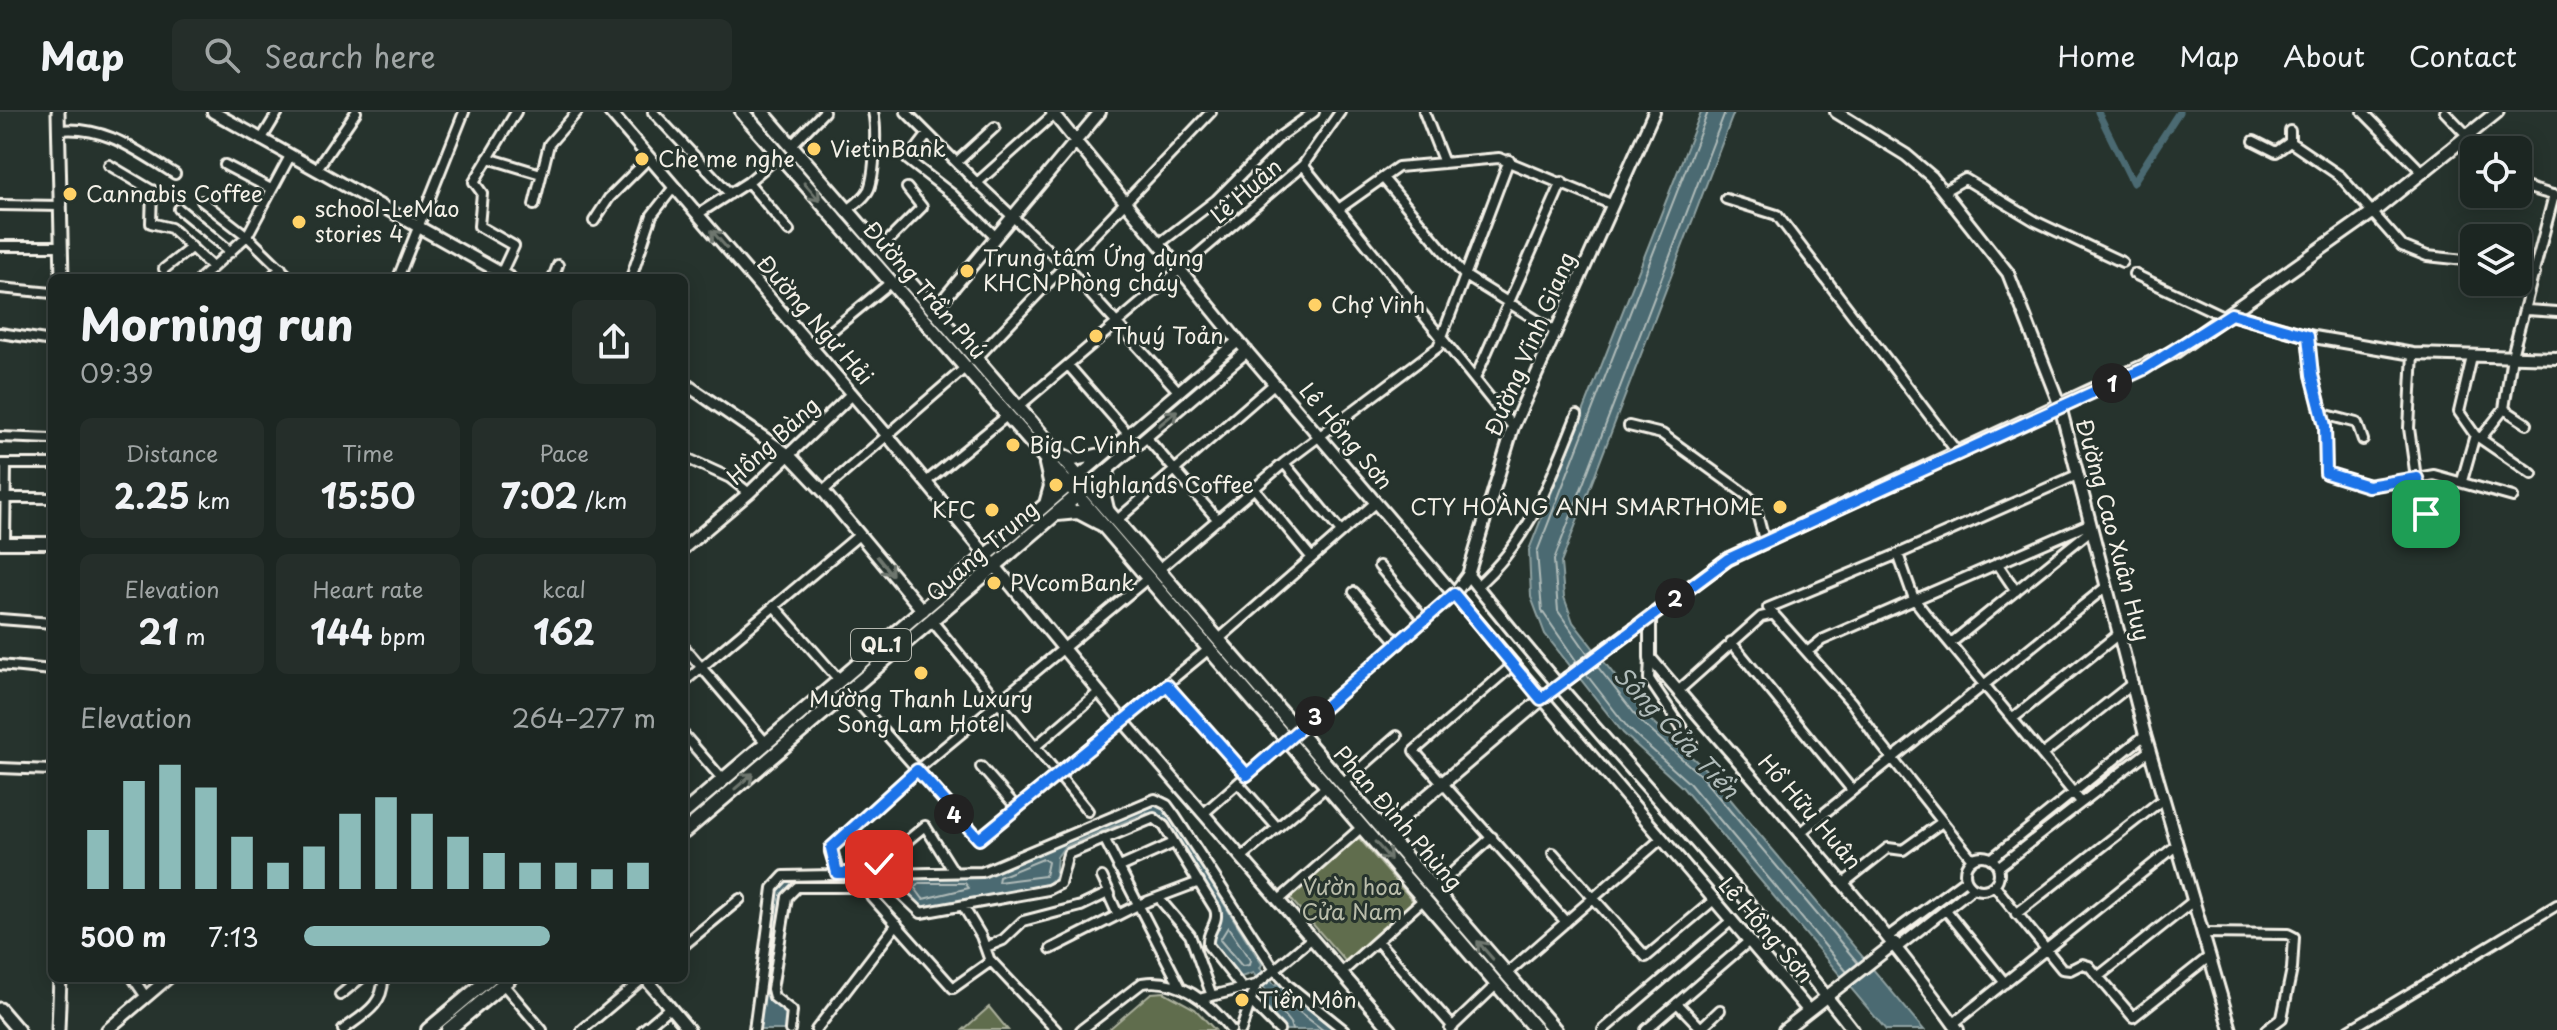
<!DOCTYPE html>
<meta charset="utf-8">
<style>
:root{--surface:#1c2622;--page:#252e2a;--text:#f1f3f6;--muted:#a0a5a5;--line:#3a4340;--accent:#8bbbb9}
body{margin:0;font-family:"Playpen Sans",sans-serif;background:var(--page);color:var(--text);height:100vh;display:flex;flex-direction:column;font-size:30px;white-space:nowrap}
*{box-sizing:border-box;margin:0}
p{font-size:26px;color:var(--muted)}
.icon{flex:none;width:44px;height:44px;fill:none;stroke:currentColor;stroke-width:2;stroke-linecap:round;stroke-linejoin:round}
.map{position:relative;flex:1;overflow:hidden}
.side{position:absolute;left:48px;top:162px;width:640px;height:708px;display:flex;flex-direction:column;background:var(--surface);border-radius:12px;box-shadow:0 4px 20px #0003,0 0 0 2px var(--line)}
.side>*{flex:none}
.controls{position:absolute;left:2460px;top:24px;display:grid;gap:16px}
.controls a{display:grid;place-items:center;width:72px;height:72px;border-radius:12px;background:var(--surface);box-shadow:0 4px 20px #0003,0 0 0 2px var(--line);font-size:40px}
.pin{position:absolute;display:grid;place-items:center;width:68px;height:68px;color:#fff;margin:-34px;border-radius:16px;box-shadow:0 4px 12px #0006}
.km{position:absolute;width:40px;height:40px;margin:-20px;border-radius:50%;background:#222;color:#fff;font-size:22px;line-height:40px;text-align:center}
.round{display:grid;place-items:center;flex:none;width:84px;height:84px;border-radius:12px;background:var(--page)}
.overview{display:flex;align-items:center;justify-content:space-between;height:136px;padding:0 32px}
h1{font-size:44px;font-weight:700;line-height:60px}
.stats{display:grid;grid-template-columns:repeat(3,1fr);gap:12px;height:136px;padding:8px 32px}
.stats div{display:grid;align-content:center;border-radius:12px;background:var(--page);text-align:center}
.stats b{font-size:34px;font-weight:700}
.stats small{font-size:22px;font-weight:400}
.stats p{font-size:22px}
.chart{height:224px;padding:16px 32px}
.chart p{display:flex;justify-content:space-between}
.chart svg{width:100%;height:144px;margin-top:8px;stroke:var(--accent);stroke-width:6}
ul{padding:0 32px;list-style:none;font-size:26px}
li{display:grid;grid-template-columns:128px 96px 1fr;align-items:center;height:60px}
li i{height:20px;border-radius:10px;background:var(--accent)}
header{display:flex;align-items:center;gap:48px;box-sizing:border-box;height:112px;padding:0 40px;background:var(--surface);border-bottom:2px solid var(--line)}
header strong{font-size:38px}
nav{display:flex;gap:44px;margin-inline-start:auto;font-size:28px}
.search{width:560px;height:72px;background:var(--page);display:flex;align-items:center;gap:20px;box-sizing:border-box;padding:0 28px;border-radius:12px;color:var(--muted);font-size:30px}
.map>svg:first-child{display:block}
.green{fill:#606d4e;stroke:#aaaf9b;stroke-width:2}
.water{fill:#4b6b72;stroke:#8fa1a1;stroke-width:2}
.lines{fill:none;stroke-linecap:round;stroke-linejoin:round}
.shore{stroke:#b0bbb9;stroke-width:2}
.canal{stroke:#4b6b72;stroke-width:7}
.minor-casing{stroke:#f4f1e8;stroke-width:14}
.tertiary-casing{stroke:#f4f1e8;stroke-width:16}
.secondary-casing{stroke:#f4f1e8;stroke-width:17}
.primary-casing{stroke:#f4f1e8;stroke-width:18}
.trunk-casing{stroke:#f4f1e8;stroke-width:18}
.minor{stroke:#26332d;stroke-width:8}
.tertiary{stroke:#26332d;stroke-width:10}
.secondary{stroke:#26332d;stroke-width:11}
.primary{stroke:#26332d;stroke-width:12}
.trunk{stroke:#26332d;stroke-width:12}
.oneway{stroke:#6e766e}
.route-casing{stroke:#fff;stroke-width:16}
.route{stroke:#1a73e8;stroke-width:10}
.poi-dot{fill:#ffd166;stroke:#26332d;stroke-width:3}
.labels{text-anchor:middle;stroke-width:6;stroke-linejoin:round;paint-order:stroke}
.shield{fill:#26332d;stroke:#b6b8b0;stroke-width:2}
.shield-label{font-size:20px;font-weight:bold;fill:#f4f1e8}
.poi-label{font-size:22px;fill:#f4f1e8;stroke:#26332d;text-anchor:start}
.street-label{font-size:22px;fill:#f4f1e8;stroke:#26332d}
.park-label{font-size:22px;fill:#b9bcaa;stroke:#26332d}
.water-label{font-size:24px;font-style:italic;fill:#b0bbb9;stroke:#26332d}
</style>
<header>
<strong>Map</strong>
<div class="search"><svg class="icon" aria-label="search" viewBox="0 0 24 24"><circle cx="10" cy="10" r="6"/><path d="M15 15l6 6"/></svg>Search here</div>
<nav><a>Home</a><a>Map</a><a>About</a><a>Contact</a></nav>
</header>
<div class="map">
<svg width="2557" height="918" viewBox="0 0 2557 918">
<rect width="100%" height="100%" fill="#26332d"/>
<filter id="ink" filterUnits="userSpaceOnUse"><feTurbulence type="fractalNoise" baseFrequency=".0125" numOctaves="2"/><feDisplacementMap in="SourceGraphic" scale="16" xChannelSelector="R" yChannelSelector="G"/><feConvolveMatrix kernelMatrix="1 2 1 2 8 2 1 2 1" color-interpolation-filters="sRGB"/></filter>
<g filter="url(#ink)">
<path class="green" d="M1358,725L1414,790L1346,850L1289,785Z
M1164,880L1195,897L1215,918H1108L1151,881Z
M989,895L1008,918H963Z"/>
<path class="water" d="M1701,0H1734L1561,451L1564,485L1573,510L1647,605L1705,657L1924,918H1886L1683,676L1623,621L1545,522L1531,485L1529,438Z
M1156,691L1163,695L1262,852L1260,856L1275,873L1278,871L1335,918H1286L1265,893L1267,880L1253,861L1241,865L1213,832C1208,818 1222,810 1218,795L1167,713L1159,704L1146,701L1064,735L1057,745L1055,765L1048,772L922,796L913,790L899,773L884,769L792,772L785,779L768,876L771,890L787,900L786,918H756L778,776L785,766L982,763Z"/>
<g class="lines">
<path class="shore" d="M1588,542L1558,499L1554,448L1725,0
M1577,550L1542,499L1537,440L1708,0
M1597,554L1642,611L1700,663L1858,851
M1586,562L1628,616L1689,671L1847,860
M1043,747L1048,750L1045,764L998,770L999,765Z
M919,771H965L969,776L923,787L915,776Z
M1228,815L1250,848L1249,853L1242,854L1220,828Z
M1292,918L1290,911L1274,891L1277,883L1323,918"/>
<path class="canal" d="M2098,0L2133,71L2179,0"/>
<g class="minor-casing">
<path id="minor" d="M653,0L730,82
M906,0L977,71L1054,2
M1424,0L1444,51
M2363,0L2422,60
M2445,0L2467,23
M59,18C105,13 137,39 175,62
M2290,19V30L2340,64L2402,134L2427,144L2474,149
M928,22L908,48L953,83L996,125
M261,28L278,0
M2254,29L2276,40L2290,30
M2460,30L2474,49
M791,34L824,0
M488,46L541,62
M958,49L995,15
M109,53L163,85
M225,53L271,77
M1303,53L1513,315
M316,58L356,0
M1383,66L1464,163L1556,220
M748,70L789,119
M977,71L1066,155L1179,280
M2518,73L2556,84
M152,78L151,111L171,116L212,155
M1944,79L1965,67L2035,109L2122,150
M1726,87L1777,103L1957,340
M202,89L247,124L290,166
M0,93L61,94
M534,93L549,32L577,0
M1340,96L1398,55L1499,46L1613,93
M179,97L231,140
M846,99C854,93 865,86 869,77C875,62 877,15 873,0
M698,102L748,70L780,43
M594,109L609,86L649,46
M1160,131L1216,88L1278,26L1314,0
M0,134H62
M879,138L922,95L907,76
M164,157L192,135
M2518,158L2535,162
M2134,162L2225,205
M201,166L247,124L290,44
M270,166L281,156
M398,166L464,0
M499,166L514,134L479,114L482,81L474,70L516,0
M553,166L558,153
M631,166L652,103L674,75
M0,176L52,181
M2526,198L2557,200
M0,221L52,229
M2308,224L2312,263L2325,314L2326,361L2372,374L2434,363L2513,385
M812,235L891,170
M2413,242L2409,316L2416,366
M974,249L1211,0
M1068,253L1128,322
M1475,267L1562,70
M1017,296L1303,53L1340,0
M2323,302L2357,311L2363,328
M2527,312L2504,297L2512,244L2554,83
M1629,314L1662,322L1748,384L1754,390L1764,428
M2475,323L2532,362
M0,325L52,327
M1146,325L1218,408
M2481,326L2504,297
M684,345L730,366L749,381
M1284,351L1341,420
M1,352H52
M2417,366L2426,402L2422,419
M2462,369L2475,323L2459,300L2472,245
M926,370L1008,303
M1254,376L1311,445
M823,379L966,255
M1,386H52
M1116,409L1275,271
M5,431L6,352
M1898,442L2077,363
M1997,451L2016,479
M1379,454L1425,509
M1157,459L1284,351L1438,235L1509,48
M1477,474C1531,426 1550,369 1577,303
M1354,480L1399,532
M774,494L839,568
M0,507L52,511
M932,509L1088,699
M1218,528L1376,390
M1731,530L1852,678
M1951,531L2091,418
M684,535L766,631
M1807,540L1822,528L2089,412
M1650,546L1649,567L1692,631
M0,553L52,558
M1512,554L1414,639L1566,810
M684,570L859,423
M1167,573L1247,663
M848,579L979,727L1209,537
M1678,579L1761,505L1774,502
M2012,607L2120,521
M1296,620L1454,482
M684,623L723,668
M1036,634L1099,580
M2042,643L2133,571
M981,655L1017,696
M0,656L52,658
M1238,671L1277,715
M1342,672L1397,624
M1204,701L1287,628
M1801,720L2107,474
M1104,726L1181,876
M1553,741L1646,845L1714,788
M1965 761a17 17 0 1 1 34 0a17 17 0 1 1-34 0Z
M1242,745L1327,674
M1972,747L1880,631L1852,591L1768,496L1898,442L1914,487L1924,500L2081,690
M1991,747L2145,623
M1998,755L2150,638
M1118,756L1174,731
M837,761L830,740L832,735L917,658L1148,466
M873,761L879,752L925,714L954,760
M1102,765L1110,782
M1845,770L1888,736L1903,738L1942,710
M1994,773L2062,857L2070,858L2082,852L2089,854L2133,905L2210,844
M871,774V784L953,876L991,849L1056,918
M1433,778L1492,725
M1278,789L1362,715
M1162,790L1190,823L1212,884
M963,794L981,824L990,849
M1946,798L2005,871
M2016,802L2163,687
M2202,821L2288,822L2294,825L2292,857L2282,906L2266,918
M1889,824L1966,767
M1377,829L1453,915
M684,833L740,787
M986,835L1003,828L1023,809L1081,794L1108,781L1118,803
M1898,835L1973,776
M1051,837L1138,793L1199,770
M1342,860L1424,787
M1506,862L1661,727
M2099,864L2192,790
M133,866L146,885
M503,872L542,918
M340,883L361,866
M1203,886L1256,873L1311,827
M1251,890L1279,918
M1677,891L1701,916L1720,898
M1954,911L2177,733
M1450,917L1497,872
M343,918C363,903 384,893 383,866
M582,918L644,866
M643,918L669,896
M754,918L773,776L784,764L982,760L1155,687L1167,693L1175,704L1275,858L1288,873L1344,918
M790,918L792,899L774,885L772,877L787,785L797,775H894L921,801L1048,778L1060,772L1068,742L1154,706L1164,714L1215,797C1220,811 1206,819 1208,833L1243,877
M816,918L897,812
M1081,918L1142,871C1180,865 1209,890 1231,918
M1241,918L1256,873
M1603,918L1732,808
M1646,918L1749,829
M2349,918L2557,793"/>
</g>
<g class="tertiary-casing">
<path id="tertiary" d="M213,0L510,166
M610,0L887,323L1124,610L1391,918
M1052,0L1238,229L1808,898
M1836,0L1906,43L1932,65L2008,161L2060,294L2145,623L2231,918
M933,200L1100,0
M2231,202L2308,224L2413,242L2557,246
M684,271L789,343L823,379L923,499
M1059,341L1074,348L1101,342
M1078,365L1238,229
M1087,375L1247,239
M1108,397L1103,375L1109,359
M0,431H52
M684,436L749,381L852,282
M1468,463C1591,620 1731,761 1853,918
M1454,482L1468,463L1513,315L1654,0
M1650,505V546C1754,670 1864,787 1958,918
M645,866L689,918
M107,918L168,866
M1784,918L1895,831"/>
</g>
<g class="secondary-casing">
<path id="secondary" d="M58,0L62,166
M1384,721L1557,574L1728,447L2176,239L2373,100L2497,0
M0,897L18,918
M58,918L60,866"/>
</g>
<g class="primary-casing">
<path id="primary" d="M742,0L1072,377
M1046,392L1051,374L1046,352
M1057,402L1078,400L1099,411
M684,701L1078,365
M684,720L1087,375L762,0
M428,918L490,866
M448,918L510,866"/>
</g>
<g class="trunk-casing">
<path id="trunk" d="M1087,375L1555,918
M1077,383L1536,918"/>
</g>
<use href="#minor" class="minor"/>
<use href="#tertiary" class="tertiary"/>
<use href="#secondary" class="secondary"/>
<use href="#primary" class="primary"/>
<use href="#trunk" class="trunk"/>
</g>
<defs><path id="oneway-shaft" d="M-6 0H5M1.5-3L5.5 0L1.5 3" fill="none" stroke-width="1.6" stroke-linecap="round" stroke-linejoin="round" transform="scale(2)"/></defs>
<g class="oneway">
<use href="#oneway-shaft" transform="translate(812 80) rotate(49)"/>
<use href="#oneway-shaft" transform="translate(719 127) rotate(-131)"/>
<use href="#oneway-shaft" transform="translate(1168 306) rotate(-40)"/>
<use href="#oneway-shaft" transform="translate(885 454) rotate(50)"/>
<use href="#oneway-shaft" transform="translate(744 669) rotate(-41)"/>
<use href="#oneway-shaft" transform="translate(1383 739) rotate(49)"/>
<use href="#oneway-shaft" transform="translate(1485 838) rotate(-131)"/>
</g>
</g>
<g class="lines" filter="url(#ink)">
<g class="route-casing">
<path id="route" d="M879,752L873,761H837L831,736L917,658L979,727L1167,573L1247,663L1454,482L1541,587L1728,447L2144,257L2231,202L2308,224L2312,263L2325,314L2326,361L2368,374L2417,366L2426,402"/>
</g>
<use href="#route" class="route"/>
</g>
<g class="poi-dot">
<circle cx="814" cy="37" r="8"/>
<circle cx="642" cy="47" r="8"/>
<circle cx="70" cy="82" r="8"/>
<circle cx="299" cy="110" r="8"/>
<circle cx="967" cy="159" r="8"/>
<circle cx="1315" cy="193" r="8"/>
<circle cx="1096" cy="224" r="8"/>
<circle cx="1013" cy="333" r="8"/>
<circle cx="1056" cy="373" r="8"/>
<circle cx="1780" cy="395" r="8"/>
<circle cx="992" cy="398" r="8"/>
<circle cx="994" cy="471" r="8"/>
<circle cx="921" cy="561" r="8"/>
<circle cx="1242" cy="888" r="8"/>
</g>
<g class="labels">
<rect class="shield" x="851" y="517" width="60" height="32" rx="6"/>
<g class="shield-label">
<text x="881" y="540">QL.1</text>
</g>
<g class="poi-label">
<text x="830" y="45">VietinBank</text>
<text x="658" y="55">Che me nghe</text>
<text x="86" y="90">Cannabis Coffee</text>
<text x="315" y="105">school-LeMao<tspan x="315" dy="25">stories 4</tspan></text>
<text x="983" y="154">Trung tâm Ứng dụng<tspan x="983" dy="25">KHCN Phòng cháy</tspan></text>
<text x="1331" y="201">Chợ Vinh</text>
<text x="1112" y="232">Thuý Toản</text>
<text x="1029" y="341">Big C Vinh</text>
<text x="1072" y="381">Highlands Coffee</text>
<text x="1764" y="403" text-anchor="end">CTY HOÀNG ANH SMARTHOME</text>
<text x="976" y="406" text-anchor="end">KFC</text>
<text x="1010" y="479">PVcomBank</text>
<text x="921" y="595" text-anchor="middle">Mường Thanh Luxury<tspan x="921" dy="25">Song Lam Hotel</tspan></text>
<text x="1258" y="896">Tiền Môn</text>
</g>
<g class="street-label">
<text transform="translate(1246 79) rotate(-41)" y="8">Lê Huân</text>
<text transform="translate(925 178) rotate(49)" y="8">Đường Trần Phú</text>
<text transform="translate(815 208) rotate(49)" y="8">Đường Ngư Hải</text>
<text transform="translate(1530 232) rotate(-67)" y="8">Đường Vĩnh Giang</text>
<text transform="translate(1346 324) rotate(50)" y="8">Lê Hồng Sơn</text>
<text transform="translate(773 329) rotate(-43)" y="8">Hồng Bàng</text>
<text transform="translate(2113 418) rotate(75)" y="8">Đường Cao Xuân Huy</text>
<text transform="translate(982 439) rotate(-41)" y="8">Quang Trung</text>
<text transform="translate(1810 700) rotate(49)" y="8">Hồ Hữu Huân</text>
<text transform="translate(1398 706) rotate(49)" y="8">Phan Đình Phùng</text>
<text transform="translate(1766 818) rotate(49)" y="8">Lê Hồng Sơn</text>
</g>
<g class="park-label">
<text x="1352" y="783">Vườn hoa<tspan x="1352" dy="25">Cửa Nam</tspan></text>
</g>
<g class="water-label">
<text transform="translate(1676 621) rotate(47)" y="8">Sông Cửa Tiền</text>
</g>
</g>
</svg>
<div class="controls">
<a><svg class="icon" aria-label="locate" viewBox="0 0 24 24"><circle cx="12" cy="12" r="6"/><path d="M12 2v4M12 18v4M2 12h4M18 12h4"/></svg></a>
<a><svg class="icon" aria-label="layers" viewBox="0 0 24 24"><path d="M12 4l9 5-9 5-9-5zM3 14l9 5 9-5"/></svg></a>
</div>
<div class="pin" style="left:2426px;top:402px;background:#1e9e55"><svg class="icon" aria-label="arrive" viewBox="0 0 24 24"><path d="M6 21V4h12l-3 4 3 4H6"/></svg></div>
<div class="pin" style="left:879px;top:752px;background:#d93025"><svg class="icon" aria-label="check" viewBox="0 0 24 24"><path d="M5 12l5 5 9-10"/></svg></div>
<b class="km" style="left:2112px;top:271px">1</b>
<b class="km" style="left:1675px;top:486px">2</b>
<b class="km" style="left:1315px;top:604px">3</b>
<b class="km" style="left:954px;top:702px">4</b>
<section class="side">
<div class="overview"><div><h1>Morning run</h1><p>09:39</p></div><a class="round"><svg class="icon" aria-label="share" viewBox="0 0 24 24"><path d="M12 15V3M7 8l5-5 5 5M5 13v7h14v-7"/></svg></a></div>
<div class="stats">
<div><p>Distance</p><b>2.25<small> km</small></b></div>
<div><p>Time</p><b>15:50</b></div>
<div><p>Pace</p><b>7:02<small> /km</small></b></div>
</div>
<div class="stats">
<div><p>Elevation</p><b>21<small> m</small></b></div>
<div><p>Heart rate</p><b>144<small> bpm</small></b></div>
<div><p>kcal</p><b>162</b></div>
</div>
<div class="chart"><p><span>Elevation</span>264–277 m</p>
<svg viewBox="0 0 160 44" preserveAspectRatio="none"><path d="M5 44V26M15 44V11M25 44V6M35 44V13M45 44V28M55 44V36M65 44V31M75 44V21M85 44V16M95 44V21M105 44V28M115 44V33M125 44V36M135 44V36M145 44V38M155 44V36"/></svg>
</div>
<ul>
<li><b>500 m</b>7:13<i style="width:70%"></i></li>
</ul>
</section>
</div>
